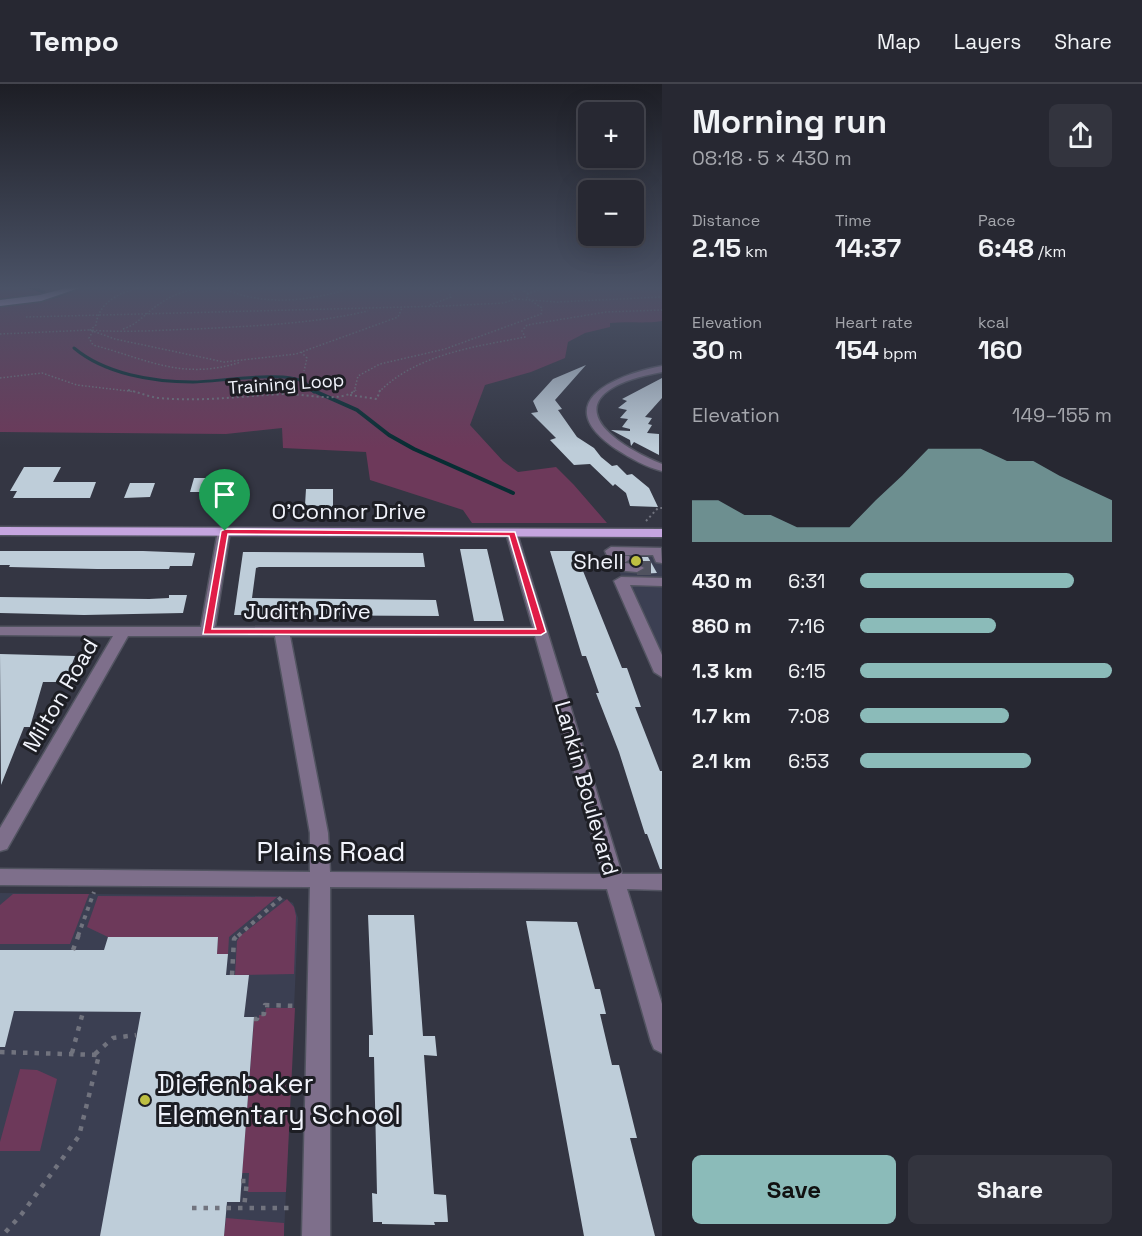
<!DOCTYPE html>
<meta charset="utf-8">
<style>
:root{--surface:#272832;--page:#33343e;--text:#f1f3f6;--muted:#a4a6ac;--line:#43444d;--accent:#8bbbb9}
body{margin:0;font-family:"Space Grotesk",sans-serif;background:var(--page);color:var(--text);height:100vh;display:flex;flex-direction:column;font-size:22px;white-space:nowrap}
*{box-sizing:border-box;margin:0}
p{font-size:20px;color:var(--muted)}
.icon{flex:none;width:33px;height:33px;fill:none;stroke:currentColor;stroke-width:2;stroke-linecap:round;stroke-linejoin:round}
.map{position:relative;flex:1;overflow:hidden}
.drawer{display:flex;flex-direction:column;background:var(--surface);width:480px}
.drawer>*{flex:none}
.buttons{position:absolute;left:578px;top:18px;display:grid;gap:12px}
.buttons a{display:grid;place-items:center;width:66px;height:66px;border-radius:9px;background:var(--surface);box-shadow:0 6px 24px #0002,0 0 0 2px var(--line);font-size:30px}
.pin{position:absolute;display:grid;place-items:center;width:51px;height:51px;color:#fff;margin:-62px -26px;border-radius:50% 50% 50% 0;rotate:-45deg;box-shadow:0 0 6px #0007}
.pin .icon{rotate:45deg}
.round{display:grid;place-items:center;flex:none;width:63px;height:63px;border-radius:9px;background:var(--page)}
.head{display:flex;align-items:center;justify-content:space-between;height:102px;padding:0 30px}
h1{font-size:33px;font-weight:700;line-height:45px}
.metrics{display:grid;grid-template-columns:repeat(3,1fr);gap:9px;height:102px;padding:6px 30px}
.metrics div{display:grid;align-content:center}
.metrics b{font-size:26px;font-weight:700}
.metrics small{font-size:16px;font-weight:400}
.metrics p{font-size:16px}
.chart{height:168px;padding:12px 30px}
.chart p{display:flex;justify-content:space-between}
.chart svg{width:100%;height:108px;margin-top:6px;fill:var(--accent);opacity:.7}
.action{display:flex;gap:12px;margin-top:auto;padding:12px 30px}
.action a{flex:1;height:69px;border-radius:9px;background:var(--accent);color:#111;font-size:24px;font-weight:700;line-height:69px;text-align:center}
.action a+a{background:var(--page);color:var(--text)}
ul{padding:0 30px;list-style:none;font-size:20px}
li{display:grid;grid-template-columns:96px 72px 1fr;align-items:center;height:45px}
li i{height:15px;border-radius:8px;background:var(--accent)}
header{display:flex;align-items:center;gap:36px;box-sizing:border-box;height:84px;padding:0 30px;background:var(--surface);border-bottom:2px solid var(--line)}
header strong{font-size:28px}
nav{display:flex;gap:33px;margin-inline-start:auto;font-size:21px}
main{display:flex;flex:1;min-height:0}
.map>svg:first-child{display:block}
.built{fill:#3b3f52}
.green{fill:#6d395a}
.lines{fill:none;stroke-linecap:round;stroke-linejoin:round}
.stream-far1{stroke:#082d33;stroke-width:3}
.stream{stroke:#082d33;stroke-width:4}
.building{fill:#becdd9}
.minor-tunnel{stroke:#50525f;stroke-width:14;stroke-dasharray:14 7;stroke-linecap:butt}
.minor-casing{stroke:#525461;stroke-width:3}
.major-casing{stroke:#525461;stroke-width:3}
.highway-casing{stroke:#525461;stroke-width:3}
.path-far3{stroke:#71737e;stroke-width:1.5;stroke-dasharray:1.5 2;stroke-linecap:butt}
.path-far2{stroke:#71737e;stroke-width:2;stroke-dasharray:2 3;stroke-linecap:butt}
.path-far1{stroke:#71737e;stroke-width:4;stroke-dasharray:4 5;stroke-linecap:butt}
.path{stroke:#71737e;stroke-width:4.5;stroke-dasharray:4.5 7;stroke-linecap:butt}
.minor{fill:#7e6f8b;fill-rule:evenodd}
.major{fill:#c5a5df;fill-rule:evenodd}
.highway{fill:#ddbef5;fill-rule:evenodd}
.route{fill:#e11d48;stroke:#fff;stroke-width:1.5;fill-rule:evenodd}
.poi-dot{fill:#bebf42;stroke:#1d1e24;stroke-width:2}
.labels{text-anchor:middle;stroke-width:6;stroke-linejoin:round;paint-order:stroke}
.far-street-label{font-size:18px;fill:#f2f4fc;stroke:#1d1e24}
.street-label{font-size:22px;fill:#f2f4fc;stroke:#1d1e24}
.poi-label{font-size:22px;fill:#f2f4fc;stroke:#1d1e24;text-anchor:end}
.near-street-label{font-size:27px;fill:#f2f4fc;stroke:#1d1e24}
.near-poi-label{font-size:27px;fill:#f2f4fc;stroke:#1d1e24;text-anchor:start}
</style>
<header>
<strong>Tempo</strong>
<nav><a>Map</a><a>Layers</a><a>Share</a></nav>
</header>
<main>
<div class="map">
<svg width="662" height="1152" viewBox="0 0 662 1152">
<rect width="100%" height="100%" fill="#343643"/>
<path class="built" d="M608,463L662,464V581Z
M0,809L278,812L293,819L298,834L284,1152H0Z"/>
<path class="green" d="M0,203H65L45,210L0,215Z
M85,203H662V237C644,240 628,237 610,239V243L585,249L568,258L565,274L531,288L485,301L470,341L503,377L518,388L556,383L574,401L607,439H472L463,426L370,396L366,368L283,364L282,344L226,350L0,348V221L56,214Z
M13,810H89L70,860H0V821Z
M98,812L277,813L229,853L228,870H217L218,853H108L87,843Z
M287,815L294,823L296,832L294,890L235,891L237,857L240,852Z
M266,924H295L286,1108H248L249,1089H242L254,937H259V931H265Z
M20,985L37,986L57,995L40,1067H0V1058Z
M226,1134L284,1139V1152H224Z"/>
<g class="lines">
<path class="stream-far1" d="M30,203L44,208
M74,264C105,290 153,298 193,298C217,298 285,286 304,298C308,300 310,305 314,308"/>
<path class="stream" d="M312,306L357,326L389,351L414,365L513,409"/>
</g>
<path class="building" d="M586,281L555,316L562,325L558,326L577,353L594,364L601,373L612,382L617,381L627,391L632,390L649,404L658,423L630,422L626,409L615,400L613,402L590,380L574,381L550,356L556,354L531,329L538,328L533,317L553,295Z
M662,294V314L645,333L652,334L648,340L652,341L647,349L659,350V371L634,358L631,362L630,356L611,346L630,347V345L622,343L628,335L620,334L627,326L618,324L627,317L622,315Z
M24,383H61L53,398H96L90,414H13L17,407H10Z
M194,394H210L207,408H190Z
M130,399H155L150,413L124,414Z
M217,401H242L240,416H214Z
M306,405H333V428H319V422L305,421Z
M460,465H487L504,537H474Z
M0,467H143L195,469L192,482H170L169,485H97L9,483L10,481H0Z
M550,467H575L622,584H627L641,623H635L660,687H662V785H660L647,750H645L619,668L596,609H599L586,572H582Z
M243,468L423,469L425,483H259L256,484L252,514L436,516L439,532L234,531Z
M632,473H648L657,489L640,490L646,483L633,477Z
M169,511H187L183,529L84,531L0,529V513L149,515L169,514Z
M0,570L75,572L72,580H75L68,598H43L30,643H24L1,701Z
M368,831H414L423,952H435L437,972L424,971L434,1110L446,1111L448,1138H434L435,1141L382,1140V1138H373L372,1109L377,1110L374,973H369V951H373Z
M526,837L577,838L595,905H600L606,930H600L612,981H619L637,1054H630L655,1152H584Z
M108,853H218L217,870H228L226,891H249L244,933H254L240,1118H227L224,1152H100L141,928L14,927L5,963H0V866H104Z"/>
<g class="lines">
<path class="minor-tunnel" d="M637,484H654"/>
<g class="minor-casing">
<path id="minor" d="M662,282V288C563,306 587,349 662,380V387C646,383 630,374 616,365C548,319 614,291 662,282Z
M224,443L230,447L215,543L533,544L506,449L508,446H516L622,790H662V806L627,805L662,920V969L654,965L651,958L607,805L330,803V1152H302L310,803L0,801V785L310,788V749L275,552H128L7,765L0,767V744L113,552L0,551V543H201L218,447ZM290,552H535L603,790L330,788L328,749Z
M611,463L661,464L662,479L656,478L653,471H619L629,472L630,475L624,479L637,480L644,484L637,488L614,486L605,467Z
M621,493L662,494V502L630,501L662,571V593L654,588L614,497Z"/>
</g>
<g class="major-casing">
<path id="major" d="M0,443L662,445V453L0,451Z"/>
</g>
<g class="highway-casing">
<path id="highway" d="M70,203H82L41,217L0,222V216L40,211Z"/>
</g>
<path class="path-far3" d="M145,203C123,207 99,216 96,241L90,246C125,249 160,246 195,245C253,242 311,240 368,227
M524,203L521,205L529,210
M515,215L557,218L662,213
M430,221L451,213L449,208
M26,233L444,222L504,219L515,215L513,209L501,203
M123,245C139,240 147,227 161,219C173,210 190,205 205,204C220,202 235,210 250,213C285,220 321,214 355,203
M93,247L89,254L93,261C147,275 182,297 241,278
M0,250L90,246L115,255L224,278L296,270L398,233L402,224
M301,268L307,274L304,287
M0,294L42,289L77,301L137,308
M354,308L358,292L380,280L445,265L541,230L542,224L527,214L528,210L546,203
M379,308C417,270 474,263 525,253L522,247L527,241L606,228L662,226"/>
<path class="path-far2" d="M128,306C139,308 148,313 159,314C204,318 240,312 284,310C304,309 339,320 356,306
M350,311L377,315L380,306
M646,437L658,424H662"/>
<path class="path-far1" d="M78,852L94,808
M238,852L284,811"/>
<path class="path" d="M73,866L79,850
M232,891L234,855L239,850
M254,935H257L258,930H264L265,921L297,922
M0,968L99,971L79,1052L21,1131L2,1152
M72,969L83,928
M95,970L113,954L136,951
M241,1097H247L244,1124
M192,1124H290"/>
<use href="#minor" class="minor"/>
<use href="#major" class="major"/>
<use href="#highway" class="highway"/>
</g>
<linearGradient id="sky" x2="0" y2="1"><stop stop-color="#1d1e25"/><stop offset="0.56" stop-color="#4a5266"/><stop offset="1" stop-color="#4a5266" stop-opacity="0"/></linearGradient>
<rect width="662" height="364" fill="url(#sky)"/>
<path class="route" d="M225,445L515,448L546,548L541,551L203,550L221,447ZM228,450L509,452L536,545H212Z"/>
<g class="poi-dot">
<circle cx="636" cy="477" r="6"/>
<circle cx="145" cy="1016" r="6"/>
</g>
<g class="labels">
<g class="far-street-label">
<text transform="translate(286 300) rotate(-4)" y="6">Training Loop</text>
</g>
<g class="street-label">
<text x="349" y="435">O'Connor Drive</text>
<text x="307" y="535">Judith Drive</text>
<text transform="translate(60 611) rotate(-60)" y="8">Milton Road</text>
<text transform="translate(587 704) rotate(74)" y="8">Lankin Boulevard</text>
</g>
<g class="poi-label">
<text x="624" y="485">Shell</text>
</g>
<g class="near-street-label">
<text x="331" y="777">Plains Road</text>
</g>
<g class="near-poi-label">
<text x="157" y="1009">Diefenbaker<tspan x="157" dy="31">Elementary School</tspan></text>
</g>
</g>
</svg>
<div class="buttons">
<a>+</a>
<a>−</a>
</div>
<div class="pin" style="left:225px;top:447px;background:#1e9e55"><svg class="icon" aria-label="arrive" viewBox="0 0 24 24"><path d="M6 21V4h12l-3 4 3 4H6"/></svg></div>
</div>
<section class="drawer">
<div class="head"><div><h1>Morning run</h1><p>08:18 · 5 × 430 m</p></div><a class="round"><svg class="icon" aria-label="share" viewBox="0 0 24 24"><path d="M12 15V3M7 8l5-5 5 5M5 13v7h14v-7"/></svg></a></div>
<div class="metrics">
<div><p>Distance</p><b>2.15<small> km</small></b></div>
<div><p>Time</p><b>14:37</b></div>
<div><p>Pace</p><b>6:48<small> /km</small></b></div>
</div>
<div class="metrics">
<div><p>Elevation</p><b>30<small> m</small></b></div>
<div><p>Heart rate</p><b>154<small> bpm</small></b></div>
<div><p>kcal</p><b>160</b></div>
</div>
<div class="chart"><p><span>Elevation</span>149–155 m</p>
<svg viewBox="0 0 160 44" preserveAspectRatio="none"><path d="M0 44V27L10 27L20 33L30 33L40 38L50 38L60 38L70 27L80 17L90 6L100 6L110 6L120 11L130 11L140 17L150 22L160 27V44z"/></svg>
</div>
<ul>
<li><b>430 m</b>6:31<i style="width:85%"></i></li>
<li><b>860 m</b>7:16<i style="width:54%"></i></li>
<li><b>1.3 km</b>6:15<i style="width:100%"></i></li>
<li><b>1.7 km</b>7:08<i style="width:59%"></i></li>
<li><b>2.1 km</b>6:53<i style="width:68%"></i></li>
</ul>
<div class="action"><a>Save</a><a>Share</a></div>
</section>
</main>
